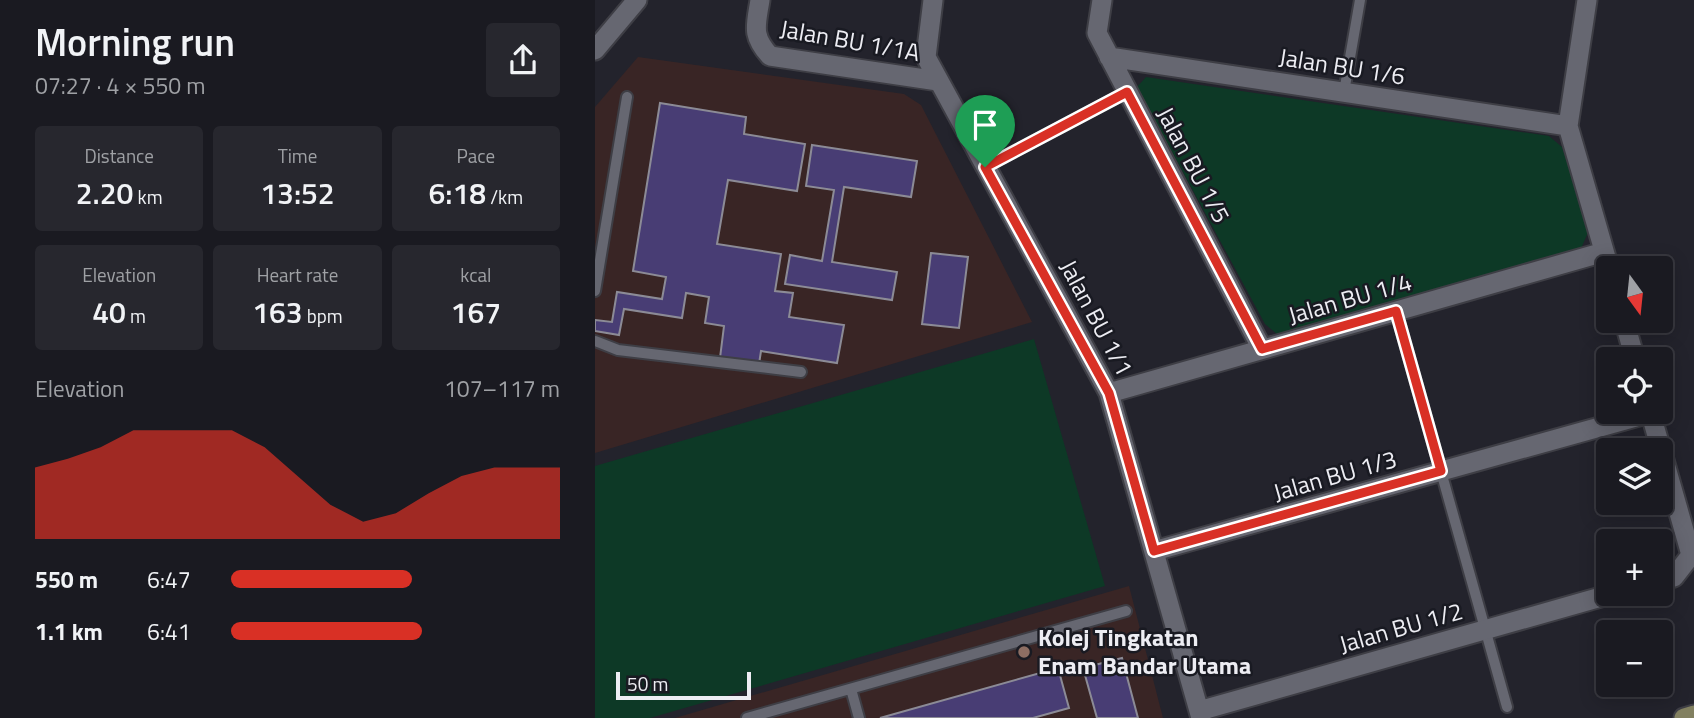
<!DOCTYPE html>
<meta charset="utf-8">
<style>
:root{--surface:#1a1a21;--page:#27272e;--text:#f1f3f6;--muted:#9fa1a5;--line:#38383f;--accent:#d93025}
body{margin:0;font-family:"Titillium Web",sans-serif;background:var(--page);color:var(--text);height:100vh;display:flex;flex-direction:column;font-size:26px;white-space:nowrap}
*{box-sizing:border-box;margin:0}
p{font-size:23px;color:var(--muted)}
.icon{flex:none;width:38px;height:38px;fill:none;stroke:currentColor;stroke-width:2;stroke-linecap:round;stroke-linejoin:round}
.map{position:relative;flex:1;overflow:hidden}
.drawer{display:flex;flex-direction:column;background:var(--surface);width:595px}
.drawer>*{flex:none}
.needle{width:46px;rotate:165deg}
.fabs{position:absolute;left:1001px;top:256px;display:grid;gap:14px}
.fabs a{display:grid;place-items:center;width:77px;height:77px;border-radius:7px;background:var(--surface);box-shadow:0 4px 18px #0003,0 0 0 2px var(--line);font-size:35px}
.scale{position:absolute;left:21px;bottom:18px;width:135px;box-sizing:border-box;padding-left:7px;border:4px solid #ededf3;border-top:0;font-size:19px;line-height:24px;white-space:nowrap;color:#ededf3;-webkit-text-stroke:5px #191a22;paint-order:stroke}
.pin{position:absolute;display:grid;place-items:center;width:60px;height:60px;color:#fff;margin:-72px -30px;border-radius:50% 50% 50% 0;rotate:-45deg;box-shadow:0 0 7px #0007}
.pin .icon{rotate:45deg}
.round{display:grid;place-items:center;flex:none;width:74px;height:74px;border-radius:7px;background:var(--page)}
.overview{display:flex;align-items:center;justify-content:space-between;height:119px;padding:0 35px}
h1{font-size:38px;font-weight:600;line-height:52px}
.stats{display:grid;grid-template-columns:repeat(3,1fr);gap:10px;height:119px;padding:7px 35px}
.stats div{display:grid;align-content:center;border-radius:7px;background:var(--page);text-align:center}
.stats b{font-size:30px;font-weight:600}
.stats small{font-size:19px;font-weight:400}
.stats p{font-size:19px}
.chart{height:196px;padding:14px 35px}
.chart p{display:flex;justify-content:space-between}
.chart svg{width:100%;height:126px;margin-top:7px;fill:var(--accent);opacity:.7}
ul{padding:0 35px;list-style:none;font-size:23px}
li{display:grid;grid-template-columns:112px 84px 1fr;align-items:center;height:52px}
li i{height:18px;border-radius:9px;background:var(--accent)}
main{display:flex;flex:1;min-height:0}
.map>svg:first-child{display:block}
.education{fill:#392525}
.green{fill:#0d3926}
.building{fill:#483d74;stroke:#8c8b96;stroke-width:2}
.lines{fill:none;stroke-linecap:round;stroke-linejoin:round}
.service-casing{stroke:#3e3e45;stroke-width:14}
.minor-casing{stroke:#3e3e45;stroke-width:23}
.tertiary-casing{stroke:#3e3e45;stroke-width:23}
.secondary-casing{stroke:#3e3e45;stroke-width:23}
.service{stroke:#666771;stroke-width:10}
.minor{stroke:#666771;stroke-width:19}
.tertiary{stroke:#666771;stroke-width:19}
.secondary{stroke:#828060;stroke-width:19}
.route-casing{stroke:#fff;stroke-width:14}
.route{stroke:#d93025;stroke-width:9}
.education-dot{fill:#8d6e63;stroke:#191a22;stroke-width:2.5}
.labels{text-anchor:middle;stroke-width:5;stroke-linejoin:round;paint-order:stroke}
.street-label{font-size:24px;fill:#ededf3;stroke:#191a22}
.poi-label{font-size:24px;font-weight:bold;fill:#ededf3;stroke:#191a22;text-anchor:start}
</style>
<main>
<section class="drawer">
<div class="overview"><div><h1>Morning run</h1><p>07:27 · 4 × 550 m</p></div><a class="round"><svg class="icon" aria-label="share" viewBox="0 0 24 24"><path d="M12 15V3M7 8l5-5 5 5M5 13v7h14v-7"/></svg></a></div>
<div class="stats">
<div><p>Distance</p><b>2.20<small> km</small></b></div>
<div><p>Time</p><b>13:52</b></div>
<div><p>Pace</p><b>6:18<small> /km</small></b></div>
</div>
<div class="stats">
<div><p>Elevation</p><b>40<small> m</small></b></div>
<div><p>Heart rate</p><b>163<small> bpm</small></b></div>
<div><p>kcal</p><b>167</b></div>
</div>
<div class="chart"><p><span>Elevation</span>107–117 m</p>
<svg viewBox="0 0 160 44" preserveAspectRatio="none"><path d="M0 44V19L10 16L20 12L30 6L40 6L50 6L60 6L70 12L80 22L90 32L100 38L110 35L120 28L130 22L140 19L150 19L160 19V44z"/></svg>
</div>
<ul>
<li><b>550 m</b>6:47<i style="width:55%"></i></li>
<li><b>1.1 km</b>6:41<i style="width:58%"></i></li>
</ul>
</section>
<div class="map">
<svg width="1099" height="718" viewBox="0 0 1099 718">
<rect width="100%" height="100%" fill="#23232c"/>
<path class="education" d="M43,57L309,94L326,105L437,322L0,453V107Z
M534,586L568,718H80Z"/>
<path class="green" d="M551,77L954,136L967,147L994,230L985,251L683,335L670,324L542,87Z
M439,339L510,586L55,718H0V466Z"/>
<path class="building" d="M65,103L151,117L149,134L210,144L202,191L133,180L122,244L186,254L180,291L198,293L194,317L249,325L242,363L166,351L164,364L125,358L129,326L110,323L114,297L91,293L87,318L29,309L24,335L0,331V320L17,322L22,292L67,299L71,277L38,271Z
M217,145L322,161L316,197L249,187L237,262L302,272L297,300L190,284L195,255L227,261L239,190L211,186Z
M336,253L373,257L364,328L327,324Z
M527,658L543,718H502L488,668Z
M463,668L474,708L438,718H285Z"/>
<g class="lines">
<g class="service-casing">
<path id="service" d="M749,92L765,0
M390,167L532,92
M0,291L32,97
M801,311L912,707
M0,341L23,350L206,372
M256,689L264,718
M152,718L531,611"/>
</g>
<g class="minor-casing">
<path id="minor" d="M165,0C161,26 156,35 175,56L343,81
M338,0L331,57L514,393L606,718
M507,0L502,33L667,349
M992,0L973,126L1014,268
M514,57L973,126
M1029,320L1040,359
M514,393L1009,252
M1055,411L1096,555L1079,577L1066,581
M559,551L1055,413
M604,711L1020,593"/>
</g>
<g class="tertiary-casing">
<path id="tertiary" d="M0,50L42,0"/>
</g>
<g class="secondary-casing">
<path id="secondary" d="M1089,718L1099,715"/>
</g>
<use href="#service" class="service"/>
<use href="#minor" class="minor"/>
<use href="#tertiary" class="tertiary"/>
<use href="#secondary" class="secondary"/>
</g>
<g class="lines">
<g class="route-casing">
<path id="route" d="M532,92L667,349L801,311L846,471L559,551L514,393L390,167Z"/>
</g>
<use href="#route" class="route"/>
</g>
<circle class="education-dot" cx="429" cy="652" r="7"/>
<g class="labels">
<g class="street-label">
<text transform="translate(255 41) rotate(10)" y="8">Jalan BU 1/1A</text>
<text transform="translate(747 67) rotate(9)" y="8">Jalan BU 1/6</text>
<text transform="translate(598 165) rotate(62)" y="8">Jalan BU 1/5</text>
<text transform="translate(755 299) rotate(-16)" y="8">Jalan BU 1/4</text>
<text transform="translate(501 318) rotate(62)" y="8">Jalan BU 1/1</text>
<text transform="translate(740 476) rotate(-16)" y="8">Jalan BU 1/3</text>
<text transform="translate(806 628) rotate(-16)" y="8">Jalan BU 1/2</text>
</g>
<g class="poi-label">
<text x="443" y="646">Kolej Tingkatan<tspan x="443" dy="28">Enam Bandar Utama</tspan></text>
</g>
</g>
</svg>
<div class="fabs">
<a><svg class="needle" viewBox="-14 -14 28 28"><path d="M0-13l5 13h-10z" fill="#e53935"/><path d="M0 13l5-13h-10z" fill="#9fa1a5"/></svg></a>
<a><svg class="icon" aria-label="locate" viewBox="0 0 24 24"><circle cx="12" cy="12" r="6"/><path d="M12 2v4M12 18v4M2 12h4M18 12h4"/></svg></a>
<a><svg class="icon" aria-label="layers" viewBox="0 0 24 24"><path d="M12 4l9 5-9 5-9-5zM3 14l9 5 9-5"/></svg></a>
<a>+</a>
<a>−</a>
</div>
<div class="scale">50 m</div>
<div class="pin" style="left:390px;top:167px;background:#1e9e55"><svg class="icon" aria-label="arrive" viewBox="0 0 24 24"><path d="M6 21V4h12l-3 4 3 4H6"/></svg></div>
</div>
</main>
